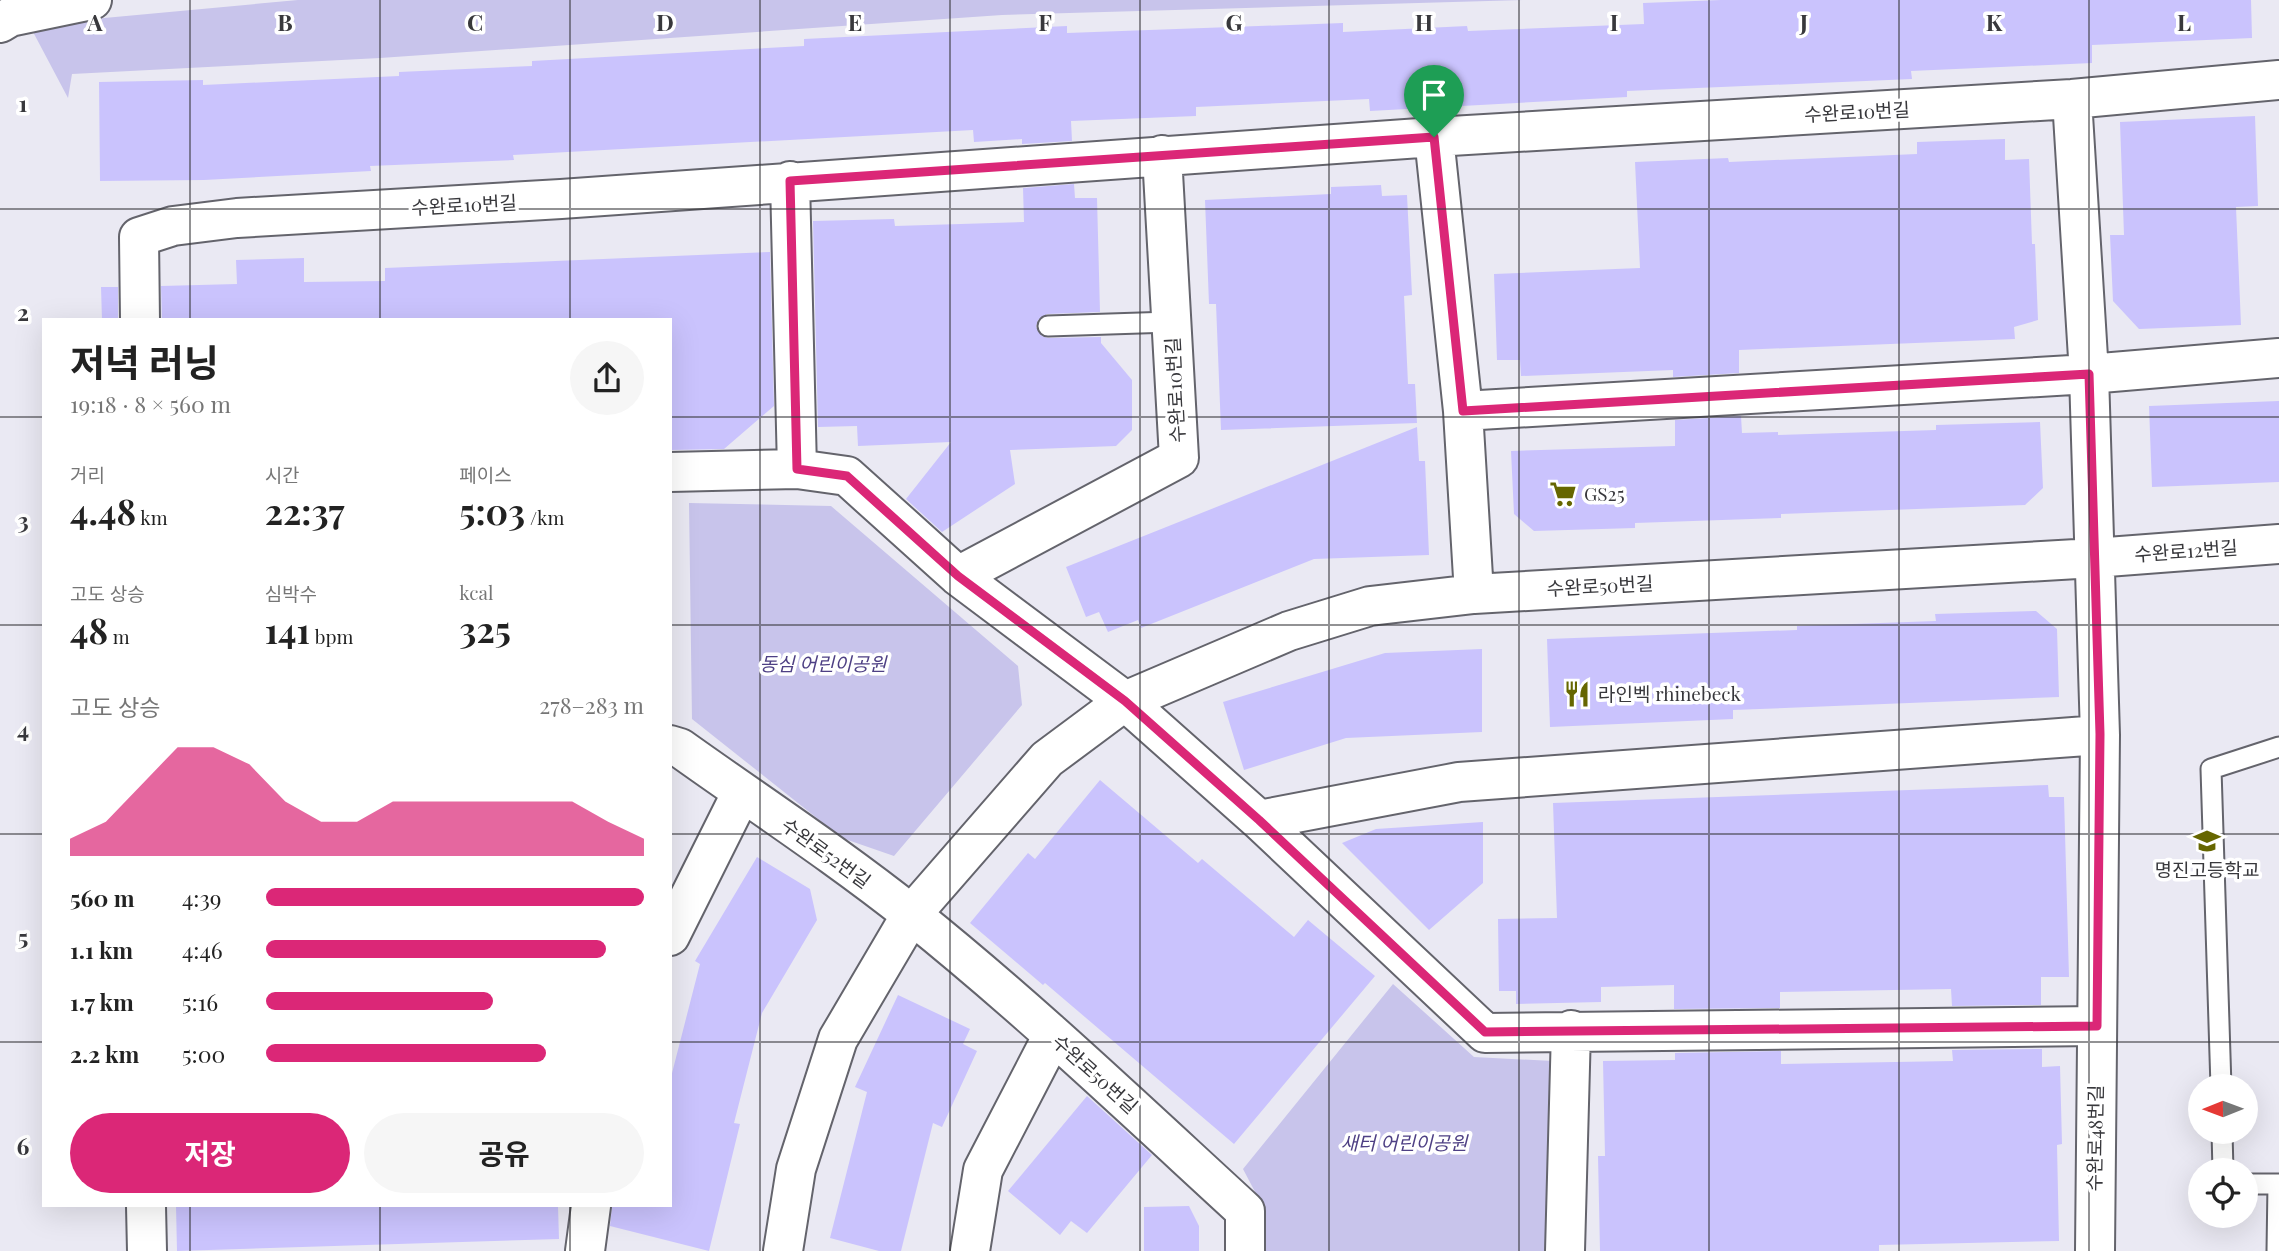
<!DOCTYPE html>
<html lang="ko">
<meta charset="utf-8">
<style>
:root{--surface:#fff;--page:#f6f6f6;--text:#222;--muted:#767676;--accent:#db2777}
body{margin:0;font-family:"Playfair Display","Noto Sans KR",serif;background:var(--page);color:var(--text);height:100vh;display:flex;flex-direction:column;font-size:26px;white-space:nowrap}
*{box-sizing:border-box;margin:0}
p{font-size:23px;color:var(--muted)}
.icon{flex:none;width:38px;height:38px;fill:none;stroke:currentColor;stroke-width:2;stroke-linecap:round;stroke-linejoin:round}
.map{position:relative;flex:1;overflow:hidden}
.side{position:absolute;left:42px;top:318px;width:630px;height:889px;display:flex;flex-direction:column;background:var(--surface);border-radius:0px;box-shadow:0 7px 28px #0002}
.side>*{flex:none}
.needle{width:46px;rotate:269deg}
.fabs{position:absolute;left:2188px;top:1074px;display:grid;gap:14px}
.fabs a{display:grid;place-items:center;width:70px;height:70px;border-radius:50%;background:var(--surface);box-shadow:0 7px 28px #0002;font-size:35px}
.pin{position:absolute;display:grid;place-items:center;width:60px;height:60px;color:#fff;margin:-72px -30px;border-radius:50% 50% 50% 0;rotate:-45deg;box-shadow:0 0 7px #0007}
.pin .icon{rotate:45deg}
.round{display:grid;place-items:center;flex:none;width:74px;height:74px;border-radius:37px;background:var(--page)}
.overview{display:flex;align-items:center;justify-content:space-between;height:119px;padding:0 28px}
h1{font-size:38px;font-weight:700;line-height:52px}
.stats{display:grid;grid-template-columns:repeat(3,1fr);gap:10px;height:119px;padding:7px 28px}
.stats div{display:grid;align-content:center}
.stats b{font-size:35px;font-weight:700}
.stats small{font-size:19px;font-weight:400}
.stats p{font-size:19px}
.chart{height:196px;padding:14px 28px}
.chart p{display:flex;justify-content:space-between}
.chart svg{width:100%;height:126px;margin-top:7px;fill:var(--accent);opacity:.7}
.cta{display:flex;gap:14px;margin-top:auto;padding:14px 28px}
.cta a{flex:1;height:80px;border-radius:42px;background:var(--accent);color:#fff;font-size:28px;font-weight:700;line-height:80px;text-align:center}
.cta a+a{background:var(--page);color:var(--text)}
ul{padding:0 28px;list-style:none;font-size:23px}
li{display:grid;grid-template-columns:112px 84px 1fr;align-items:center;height:52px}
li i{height:18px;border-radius:9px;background:var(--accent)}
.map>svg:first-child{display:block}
.green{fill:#c8c4eb}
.building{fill:#cac3fd}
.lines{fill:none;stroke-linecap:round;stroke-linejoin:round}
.lane-casing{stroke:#64646c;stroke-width:23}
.street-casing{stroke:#64646c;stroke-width:42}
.highway-casing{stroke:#64646c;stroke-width:42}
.lane{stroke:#fff;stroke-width:19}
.street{stroke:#fff;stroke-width:38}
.highway{stroke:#fff;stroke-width:38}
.route-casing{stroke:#fff;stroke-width:14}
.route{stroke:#db2777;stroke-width:9}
.grid{fill:none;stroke:#38383c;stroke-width:2;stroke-opacity:0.55}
.labels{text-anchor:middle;stroke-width:7;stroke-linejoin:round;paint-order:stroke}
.street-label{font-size:19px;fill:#38383c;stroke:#fff}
.poi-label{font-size:19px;fill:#38383c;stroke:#fff;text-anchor:start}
.park-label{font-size:19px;font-style:italic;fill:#4e4084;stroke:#fff}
.grid-label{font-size:23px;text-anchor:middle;font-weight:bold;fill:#38383c;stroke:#fff;stroke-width:7;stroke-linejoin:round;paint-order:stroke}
</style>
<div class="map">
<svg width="2279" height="1251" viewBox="0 0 2279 1251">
<rect width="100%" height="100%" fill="#eae9f3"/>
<path class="green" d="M298,0H1523L1002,15L380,58L72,74L68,98L32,30L61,22Z
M689,503L831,506L1018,666L1022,705L894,856L842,838L692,719Z
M1393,984L1474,1057L1553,1061L1549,1251H1264L1263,1207L1243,1169Z"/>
<path class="building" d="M1721,0H2251L2252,38L2092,45V63L1911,71L1912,79L1627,91V97L1370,111L1369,99L1196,107V116L1071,121L1072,141L1022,144V139L974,142L973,130L513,155L514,160L370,166L371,171L204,180L100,181L99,82L203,80V85L399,76V72L532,66V61L804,46V39L1067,26V33L1343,23V32L1467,26L1468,31L1644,24L1643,3Z
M2255,116L2258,206L2236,207L2241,325L2139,329L2113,301L2110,235H2124L2120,122Z
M2005,139V160L2029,159L2032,244H2035L2038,320L2014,327L2015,339L1739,350V373L1673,377V370L1521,376L1520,360H1497L1494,274L1640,268L1635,162L1728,158L1729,162L1917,154V142Z
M1074,184L1075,198H1097L1100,312L1047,314L1038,320L1036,327L1042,336L1048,338L1101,337V343L1132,380V430L1116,446L1010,450L1015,484L942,532L906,499L951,442L858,446L857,426L818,427L813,221L894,219L895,226L1024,222L1023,188Z
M1381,185L1382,196L1407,195L1412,295L1404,296L1408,384H1415L1417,423L1221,430L1216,304H1209L1205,200L1331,194V187Z
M770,252L774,406L724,449L670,450V320H162L161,286L237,284L236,260L304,258V282L385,281V268Z
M101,287H118V320H102Z
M2279,401V482L2152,487L2149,406Z
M1741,416L1742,433L1778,432V435L1936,430V425L2040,422L2043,488L2025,505L1781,514V518L1635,523V528L1534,531L1514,514L1511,451L1675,446V420Z
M1417,427L1419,461H1425L1429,555L1314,559L1141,628L1138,620L1108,632L1099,612L1086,617L1066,567Z
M2036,611L2057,629L2059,697L1733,710V719L1550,727L1547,639L1797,630V626L1936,621L1935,614Z
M1482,649V732L1346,738L1244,770L1223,702L1385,653Z
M1100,780L1198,863L1202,859L1294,937L1308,920L1375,976L1234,1144L1045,983L1043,985L970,923L1028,853L1035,859Z
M2048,785L2049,797H2064L2069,977H2041V1005L1952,1006L1951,989L1780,992V1008L1674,1009V985L1601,987V1002L1516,1004V991H1499L1498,919L1557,918L1553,803Z
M1483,822V883L1429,930L1342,843L1376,829Z
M757,857L810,889L817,920L762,1013L734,1123L740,1124L709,1251L610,1226L612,1206H670V1081L700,964L695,961Z
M898,995L970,1029L963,1044L977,1051L942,1127L933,1123L901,1251H879L830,1238L867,1092L855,1087Z
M2042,1049V1067L2060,1066L2062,1144L2057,1145L2059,1241L1879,1245V1251H1600L1598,1156H1605L1603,1061L1675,1060V1053L1781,1051V1064L1953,1061L1952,1050Z
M1087,1096L1152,1155L1087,1233L1071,1221L1060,1235L1008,1191Z
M176,1206H558L559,1239L177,1251Z
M1189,1206L1199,1226V1251H1144V1207Z"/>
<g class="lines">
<g class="lane-casing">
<path id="lane" d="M1048,326L1171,322
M2221,1087L2211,769L2279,747
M2222,1132L2223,1171
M2245,1184H2278L2277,1251"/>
</g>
<g class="street-casing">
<path id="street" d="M2072,99L2089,374L2100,735L2095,1251
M1434,137L1463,411L1474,594
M790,181L797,469
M140,320L139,237L173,226L237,218L561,199L1434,137L2072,99L2279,80
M1463,411L2089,374L2279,358
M670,472L797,469L847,476L958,576L1125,701L1259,820L1485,1033L2097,1026
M958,576L1179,458L1162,155
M670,745L680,748C757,803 838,856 912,915C1028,1008 1136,1111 1245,1211V1251
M1259,820L1459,782L2100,735
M670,936L742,792
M146,1206L147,1251
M585,1251L591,1206
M783,1251L796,1169L838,1039L911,915L1047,759L1125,701L1289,631L1370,606L1474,594L2094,558L2279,544
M970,1251L983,1170L1053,1035
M1565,1251L1571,1030"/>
</g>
<g class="highway-casing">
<path id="highway" d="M0,23L10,17L92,0"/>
</g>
<use href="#lane" class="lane"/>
<use href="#street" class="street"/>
<use href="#highway" class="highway"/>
</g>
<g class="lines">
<g class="route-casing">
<path id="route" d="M1434,137L1463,411L2089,374L2100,734L2097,1026L1485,1032L1259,820L1125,701L958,576L847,476L797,469L790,181Z"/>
</g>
<use href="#route" class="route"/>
</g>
<path class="grid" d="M190,0V320M380,0V320M570,0V320M760,0V1251M950,0V1251M1140,0V1251M1329,0V1251M1519,0V1251M1709,0V1251M1899,0V1251M2089,0V1251M0,209H2279M0,417H44M670,417H2279M0,625H44M670,625H2279M0,834H44M670,834H2279M0,1042H44M670,1042H2279M190,1206V1251M380,1206V1251M570,1206V1251"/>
<defs>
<g id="supermarket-bare" transform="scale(2.1)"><path d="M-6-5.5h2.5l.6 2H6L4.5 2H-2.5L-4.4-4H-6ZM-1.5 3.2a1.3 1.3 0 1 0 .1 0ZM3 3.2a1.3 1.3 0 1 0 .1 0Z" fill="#660" stroke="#fff" stroke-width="2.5" paint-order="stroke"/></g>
<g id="restaurant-bare" transform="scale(2.1)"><path d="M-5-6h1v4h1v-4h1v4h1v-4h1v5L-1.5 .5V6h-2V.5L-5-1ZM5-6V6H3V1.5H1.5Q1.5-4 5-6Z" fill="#660" stroke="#fff" stroke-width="2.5" paint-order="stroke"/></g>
<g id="school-bare" transform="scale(2.1)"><path d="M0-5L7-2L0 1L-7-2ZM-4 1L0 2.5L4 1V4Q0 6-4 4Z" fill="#660" stroke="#fff" stroke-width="2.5" paint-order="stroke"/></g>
</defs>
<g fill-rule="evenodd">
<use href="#supermarket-bare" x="1563" y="494"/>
<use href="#restaurant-bare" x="1577" y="694"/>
<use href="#school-bare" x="2207" y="841"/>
</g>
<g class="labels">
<g class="street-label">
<text transform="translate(1857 112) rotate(-3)" y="7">수완로10번길</text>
<text transform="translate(464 205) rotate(-3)" y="7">수완로10번길</text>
<text transform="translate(1175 390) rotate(-93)" y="7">수완로10번길</text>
<text transform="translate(2186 551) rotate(-4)" y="7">수완로12번길</text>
<text transform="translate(1600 586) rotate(-3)" y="7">수완로50번길</text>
<text transform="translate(826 853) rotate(36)" y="7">수완로52번길</text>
<text transform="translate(1095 1074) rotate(42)" y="7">수완로50번길</text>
<text transform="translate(2095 1138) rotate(-89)" y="7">수완로48번길</text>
</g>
<g class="poi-label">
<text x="1584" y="501">GS25</text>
<text x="1598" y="701">라인벡 rhinebeck</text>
<text x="2207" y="877" text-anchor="middle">명진고등학교</text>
</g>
<g class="park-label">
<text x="823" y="671">동심 어린이공원</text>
<text x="1404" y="1150">새터 어린이공원</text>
</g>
</g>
<g class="grid-label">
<text x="95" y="31">A</text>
<text x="285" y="31">B</text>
<text x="475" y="31">C</text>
<text x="665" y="31">D</text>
<text x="855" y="31">E</text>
<text x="1045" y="31">F</text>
<text x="1234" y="31">G</text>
<text x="1424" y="31">H</text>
<text x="1614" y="31">I</text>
<text x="1804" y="31">J</text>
<text x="1994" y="31">K</text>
<text x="2184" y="31">L</text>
<text x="23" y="112">1</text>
<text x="23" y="321">2</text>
<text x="23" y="529">3</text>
<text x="23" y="738">4</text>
<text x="23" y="946">5</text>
<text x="23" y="1155">6</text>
</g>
</svg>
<div class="fabs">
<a><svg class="needle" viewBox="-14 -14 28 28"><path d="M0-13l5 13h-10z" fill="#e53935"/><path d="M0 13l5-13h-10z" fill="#767676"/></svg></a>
<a><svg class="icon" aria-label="locate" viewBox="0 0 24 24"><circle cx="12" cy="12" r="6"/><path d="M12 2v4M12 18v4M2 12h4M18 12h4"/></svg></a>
</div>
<div class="pin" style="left:1434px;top:137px;background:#1e9e55"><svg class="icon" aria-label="arrive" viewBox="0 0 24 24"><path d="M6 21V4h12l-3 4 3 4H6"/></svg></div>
<section class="side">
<div class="overview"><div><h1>저녁 러닝</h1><p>19:18 · 8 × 560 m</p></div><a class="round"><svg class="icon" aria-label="share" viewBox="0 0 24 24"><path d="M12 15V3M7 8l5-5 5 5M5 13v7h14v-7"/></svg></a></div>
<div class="stats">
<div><p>거리</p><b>4.48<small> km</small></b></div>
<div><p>시간</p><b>22:37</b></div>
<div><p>페이스</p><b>5:03<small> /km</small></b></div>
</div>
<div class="stats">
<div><p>고도 상승</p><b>48<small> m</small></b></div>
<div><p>심박수</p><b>141<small> bpm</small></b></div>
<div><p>kcal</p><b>325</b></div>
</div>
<div class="chart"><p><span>고도 상승</span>278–283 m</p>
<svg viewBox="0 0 160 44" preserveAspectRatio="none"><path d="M0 44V38L10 32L20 19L30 6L40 6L50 12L60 25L70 32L80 32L90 25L100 25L110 25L120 25L130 25L140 25L150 32L160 38V44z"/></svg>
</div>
<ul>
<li><b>560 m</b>4:39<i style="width:100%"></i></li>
<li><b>1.1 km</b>4:46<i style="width:90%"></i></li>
<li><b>1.7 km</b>5:16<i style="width:60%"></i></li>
<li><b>2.2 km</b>5:00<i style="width:74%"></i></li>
</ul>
<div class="cta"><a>저장</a><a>공유</a></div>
</section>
</div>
